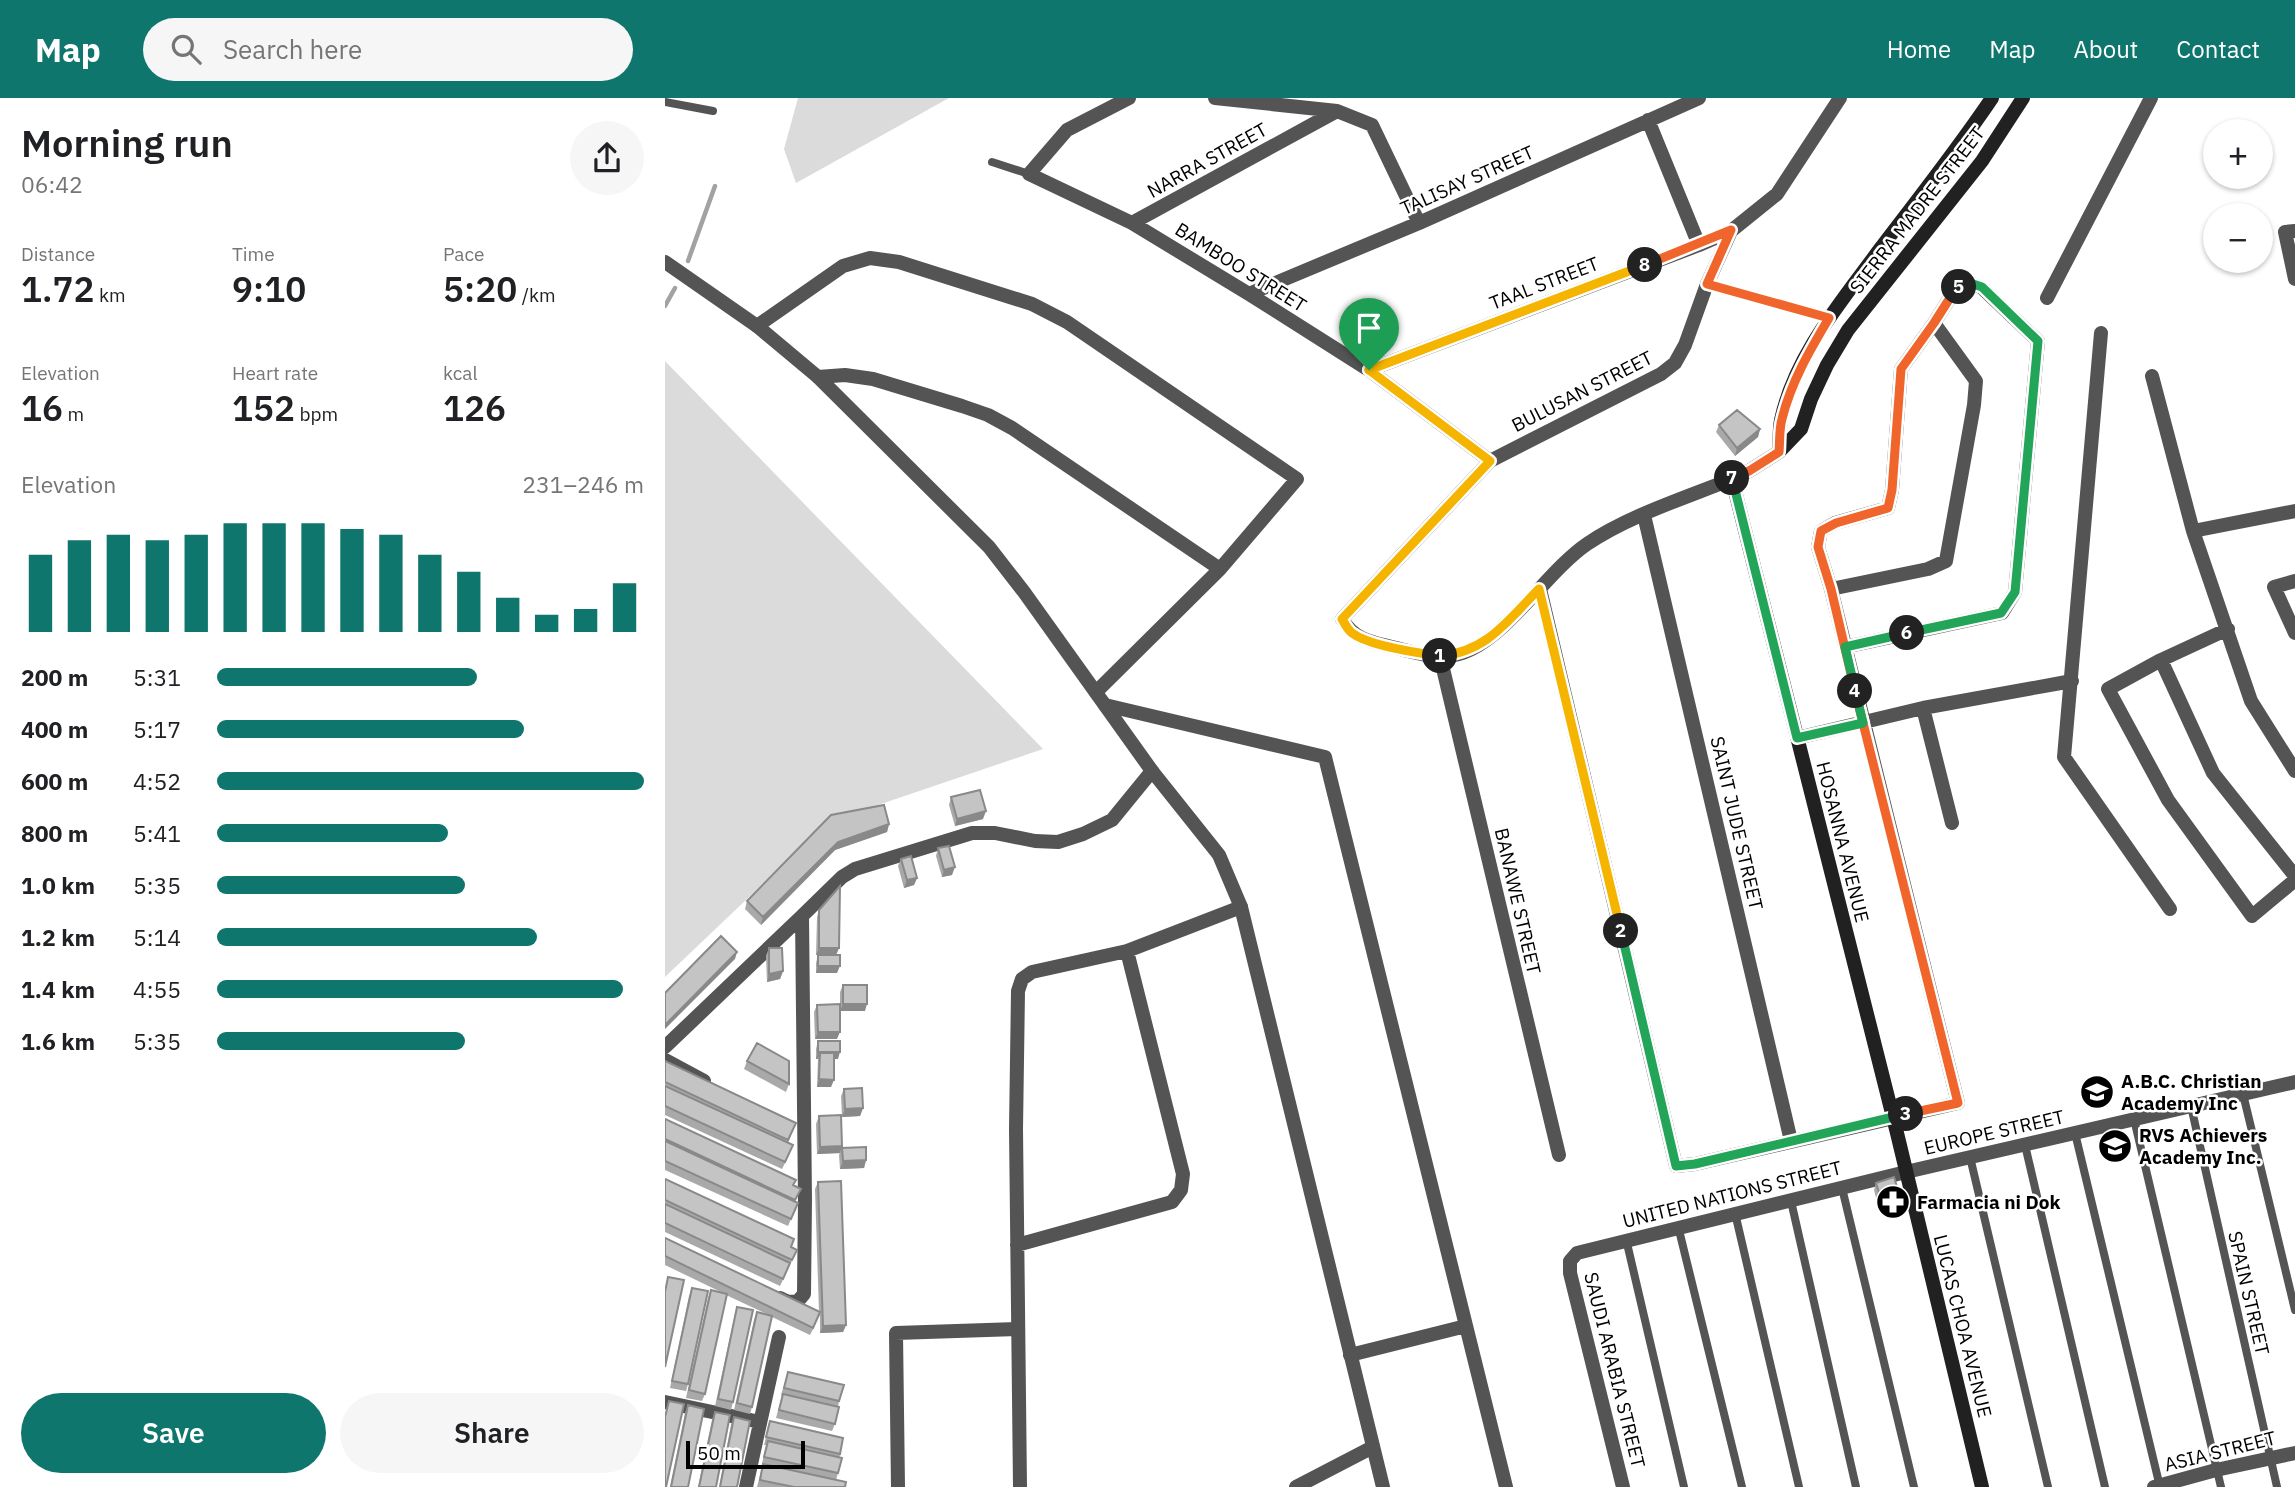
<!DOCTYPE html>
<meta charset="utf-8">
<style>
:root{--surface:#fff;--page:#f6f6f6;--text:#202124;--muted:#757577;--accent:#0f766e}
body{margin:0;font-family:"IBM Plex Sans",sans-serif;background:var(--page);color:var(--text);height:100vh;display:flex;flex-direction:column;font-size:26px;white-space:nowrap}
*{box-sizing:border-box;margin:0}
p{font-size:23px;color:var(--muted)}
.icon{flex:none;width:38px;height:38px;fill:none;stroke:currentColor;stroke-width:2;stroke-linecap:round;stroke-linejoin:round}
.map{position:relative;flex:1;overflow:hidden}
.drawer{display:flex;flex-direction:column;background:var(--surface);width:665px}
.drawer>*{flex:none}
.controls{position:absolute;left:1538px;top:21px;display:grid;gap:14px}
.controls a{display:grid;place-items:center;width:70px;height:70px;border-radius:50%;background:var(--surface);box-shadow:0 2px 5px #0004;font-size:35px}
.scale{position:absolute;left:21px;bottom:18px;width:119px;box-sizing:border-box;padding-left:7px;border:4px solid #000;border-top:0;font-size:19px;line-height:24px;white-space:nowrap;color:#000;-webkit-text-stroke:5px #fff;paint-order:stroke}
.pin{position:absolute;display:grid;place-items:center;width:60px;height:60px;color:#fff;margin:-72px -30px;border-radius:50% 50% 50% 0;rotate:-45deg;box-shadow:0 0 7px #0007}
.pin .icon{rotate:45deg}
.km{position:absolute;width:35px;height:35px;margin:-18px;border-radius:50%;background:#222;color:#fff;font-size:19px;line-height:35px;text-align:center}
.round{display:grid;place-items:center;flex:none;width:74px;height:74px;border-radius:37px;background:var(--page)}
.summary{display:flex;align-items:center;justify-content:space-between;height:119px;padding:0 21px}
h1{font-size:38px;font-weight:600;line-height:52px}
.figures{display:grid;grid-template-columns:repeat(3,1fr);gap:10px;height:119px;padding:7px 21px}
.figures div{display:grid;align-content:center}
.figures b{font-size:35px;font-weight:600}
.figures small{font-size:19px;font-weight:400}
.figures p{font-size:19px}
.chart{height:196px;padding:14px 21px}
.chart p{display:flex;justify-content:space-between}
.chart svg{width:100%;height:126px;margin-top:7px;stroke:var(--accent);stroke-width:6}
.action{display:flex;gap:14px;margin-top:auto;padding:14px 21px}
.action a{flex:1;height:80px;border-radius:42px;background:var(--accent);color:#fff;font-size:28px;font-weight:600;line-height:80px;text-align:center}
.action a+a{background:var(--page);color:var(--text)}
ul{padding:0 21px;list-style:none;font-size:23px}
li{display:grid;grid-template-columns:112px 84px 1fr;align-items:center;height:52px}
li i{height:18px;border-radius:9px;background:var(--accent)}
header{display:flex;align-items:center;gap:42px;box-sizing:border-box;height:98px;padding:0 35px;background:var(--accent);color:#fff}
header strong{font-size:33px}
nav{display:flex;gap:38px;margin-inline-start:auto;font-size:24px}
.search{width:490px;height:63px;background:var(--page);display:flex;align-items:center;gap:18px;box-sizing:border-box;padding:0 24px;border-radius:38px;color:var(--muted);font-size:26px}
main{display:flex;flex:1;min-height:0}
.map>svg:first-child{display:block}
.green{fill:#dbdbdb}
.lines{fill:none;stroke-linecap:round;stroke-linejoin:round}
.stream{stroke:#a2a2a2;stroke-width:4.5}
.service{stroke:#545454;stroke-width:8}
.minor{stroke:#545454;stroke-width:14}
.tertiary{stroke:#545454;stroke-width:14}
.secondary{stroke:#212121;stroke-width:14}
.wall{fill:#a9a9a9}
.shaded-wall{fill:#898989}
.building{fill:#c4c4c4;stroke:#898989;stroke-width:2}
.split-1-casing{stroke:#fff;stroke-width:14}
.split-2-casing{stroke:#fff;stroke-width:14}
.split-3-casing{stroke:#fff;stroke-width:14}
.split-4-casing{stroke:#fff;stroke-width:14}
.split-5-casing{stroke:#fff;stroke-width:14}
.split-6-casing{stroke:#fff;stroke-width:14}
.split-7-casing{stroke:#fff;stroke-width:14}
.split-8-casing{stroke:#fff;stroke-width:14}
.split-9-casing{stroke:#fff;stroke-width:14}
.split-1{stroke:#f5b400;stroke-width:9}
.split-2{stroke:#f5b400;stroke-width:9}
.split-3{stroke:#22a559;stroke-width:9}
.split-4{stroke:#f0652b;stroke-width:9}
.split-5{stroke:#f0652b;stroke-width:9}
.split-6{stroke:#22a559;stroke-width:9}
.split-7{stroke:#22a559;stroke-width:9}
.split-8{stroke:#f0652b;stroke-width:9}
.split-9{stroke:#f5b400;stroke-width:9}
.labels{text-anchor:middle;stroke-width:5;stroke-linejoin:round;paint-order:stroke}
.street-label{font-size:19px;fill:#000;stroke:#fff}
.poi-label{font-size:19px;font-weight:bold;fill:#000;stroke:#fff;text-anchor:start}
</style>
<header>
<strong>Map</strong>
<div class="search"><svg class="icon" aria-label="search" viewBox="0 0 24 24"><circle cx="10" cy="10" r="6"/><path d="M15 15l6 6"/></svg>Search here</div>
<nav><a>Home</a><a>Map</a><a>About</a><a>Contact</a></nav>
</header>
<main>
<section class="drawer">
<div class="summary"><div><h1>Morning run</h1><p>06:42</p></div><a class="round"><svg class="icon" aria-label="share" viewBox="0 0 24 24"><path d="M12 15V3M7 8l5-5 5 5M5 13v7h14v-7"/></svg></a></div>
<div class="figures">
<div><p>Distance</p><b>1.72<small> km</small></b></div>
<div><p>Time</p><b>9:10</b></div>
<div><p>Pace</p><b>5:20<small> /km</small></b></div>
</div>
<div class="figures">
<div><p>Elevation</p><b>16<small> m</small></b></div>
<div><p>Heart rate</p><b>152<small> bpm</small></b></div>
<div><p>kcal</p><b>126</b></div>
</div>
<div class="chart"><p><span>Elevation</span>231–246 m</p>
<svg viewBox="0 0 160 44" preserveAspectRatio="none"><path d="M5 44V17M15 44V12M25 44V10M35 44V12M45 44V10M55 44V6M65 44V6M75 44V6M85 44V8M95 44V10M105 44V17M115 44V23M125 44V32M135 44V38M145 44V36M155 44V27"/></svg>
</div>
<ul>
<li><b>200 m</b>5:31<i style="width:61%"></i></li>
<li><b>400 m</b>5:17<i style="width:72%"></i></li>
<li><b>600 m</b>4:52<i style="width:100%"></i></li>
<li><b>800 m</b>5:41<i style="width:54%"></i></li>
<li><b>1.0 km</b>5:35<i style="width:58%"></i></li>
<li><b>1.2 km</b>5:14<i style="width:75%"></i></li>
<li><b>1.4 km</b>4:55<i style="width:95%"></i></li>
<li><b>1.6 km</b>5:35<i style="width:58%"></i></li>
</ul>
<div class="action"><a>Save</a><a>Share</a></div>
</section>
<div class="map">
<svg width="1630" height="1389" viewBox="0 0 1630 1389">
<rect width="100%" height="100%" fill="#fff"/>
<path class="green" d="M133,0H284L131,85L119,51Z
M0,263L378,651L163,724L0,879Z"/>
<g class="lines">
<path class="stream" d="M23,163L50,88
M0,208L10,190"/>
<path class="service" d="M0,4L48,13
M327,64L364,76
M1042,186L1164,220
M1578,996L1630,1212
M1526,1008L1612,1389
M1469,1021L1556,1389
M1410,1035L1495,1389
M1360,1047L1440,1389
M1305,1059L1383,1389
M1177,1090L1249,1389
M1126,1103L1191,1389
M1070,1115L1134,1389
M1013,1128L1077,1389
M961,1141L1019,1389"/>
<path class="minor" d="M464,0L402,32L364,76L467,125L584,196L704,272L825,363
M550,0L672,13L707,27L754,125
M983,22L1034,147
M467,125L672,13
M1630,133L1620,134L1630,181
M584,196L754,125L1034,0
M1382,200L1486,0
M92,228L178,168L205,160L234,164L367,206L402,224L632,381L555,471L431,594
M1436,235L1399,659L1505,811
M704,272L1034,147L1066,133
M1487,278L1528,433L1586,603L1630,673
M153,279L180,277L208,281L297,308L323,317L347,330L555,471
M1067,381C1020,400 963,418 922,446C881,474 839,544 794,556C774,562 750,555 731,550C708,544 690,543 677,521L825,363L996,276L1010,265L1020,247L1042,186L1066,133L1112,96L1175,0
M979,417L1126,1043
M1528,433L1630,413
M1630,483L1609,489L1630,535
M875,491L1011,1068L1030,1066L1293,1005L1166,491L1153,449L1156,433L1170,425L1223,410L1227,392L1236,271L1269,225L1290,192L1302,184L1316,189L1373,243L1350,494L1337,515L1180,549
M1166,491L1263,471L1281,463L1309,307L1311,283L1269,225
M1563,531L1496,562L1443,591L1503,702L1587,818L1630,782
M775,558L894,1057
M1496,562L1548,675L1630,778
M440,607L660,659L841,1389
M1258,610L1287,725
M1132,640L1258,610L1407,583
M0,949L137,818
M0,962L39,983
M352,1147L507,1104L516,1092L518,1076L462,853
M115,1200L123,1204L133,1203L139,1196L140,1102L137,818L177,779L190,771L307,735H330L370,743L393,744L418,736L447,722L487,673
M685,1257L801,1228
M0,1304L95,1324
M81,1389L114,1239
M233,1389L231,1235L352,1231
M355,1389L351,1031L353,893L357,881L367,874L462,853L576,809
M631,1389L708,1349
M1489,1389L1551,1372L1630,1355"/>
<path class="tertiary" d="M0,164L92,228L153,279L324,449L359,494L487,673L554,757L576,809L718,1389
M958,1389L905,1175V1163L912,1155L1241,1074L1630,984"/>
<path class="secondary" d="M1114,354C1115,344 1114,332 1116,322C1130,257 1177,203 1215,151C1253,101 1292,52 1327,0
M1317,1389L1232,1035L1067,381L1084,373L1114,354L1136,331L1146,301L1162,267L1183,232L1317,63L1358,0"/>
</g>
<path class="wall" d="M1054,327L1095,331L1093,339L1070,358L1051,334Z
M286,699L318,721L290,728L284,707Z
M166,717L224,726L222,734L170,752L96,827L80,811L82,803Z
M273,750L287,777L277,779L271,758Z
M236,761L252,780L249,787L239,790L233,768Z
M154,812L174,850L171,857H151L152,819Z
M104,850L118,873L115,881L102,884L101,858Z
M153,857L172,875H151V865Z
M178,887L200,913H175V894Z
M152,907L172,941H150L149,914Z
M153,943L173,961H169L166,989H152L153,961H151V951Z
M0,963L131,1025L123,1045L125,1055L117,1071L0,1017Z
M82,963L124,986L121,994L79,971Z
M179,991L198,1010L195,1018L177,1019L176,998Z
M154,1018L177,1048L175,1055L152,1056L151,1026Z
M0,1021L129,1087L130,1104L133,1105L123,1128L0,1072Z
M177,1050L201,1062L199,1070L175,1071L174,1057Z
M0,1081L132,1152L115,1188L0,1134Z
M153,1084L181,1227L178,1234L155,1235V1217L145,1237L107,1219L87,1309L85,1316L69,1312L89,1222L92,1214L104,1217L61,1197L40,1296L37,1303L21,1300L43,1200L46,1192L58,1195L0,1167V1140L154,1214L150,1091Z
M1211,1085L1235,1099L1232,1106L1214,1111L1209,1092Z
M27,1190L23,1286L21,1293L5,1290L24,1198Z
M72,1209L68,1304L66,1312L50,1308L70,1216Z
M123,1274L174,1303L170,1326L167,1333L111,1320L117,1298L116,1297Z
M23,1307V1389H5L20,1315Z
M50,1314L51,1389H33L47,1322Z
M69,1319L72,1389H54L66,1327Z
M105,1323L175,1356L173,1375L171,1382L180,1389H92L98,1366H97L101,1347H99Z"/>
<path class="shaded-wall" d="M1095,331L1093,339L1070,358L1072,350Z
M321,713L318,721L290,728L292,721Z
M224,726L222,734L170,752L96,827L98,819L173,744Z
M290,769L287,777L277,779L279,772Z
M252,780L249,787L239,790L242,782Z
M154,850H174L171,857H151Z
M72,854L70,861L0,931V927Z
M153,868H175L172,875H151Z
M118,873L115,881L102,884L104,876Z
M178,906H202L200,913H175Z
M153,934H175L172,941H150Z
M153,954H175L173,961H155V955L153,961H151Z
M154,981L169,982L166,989H152Z
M198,1010L195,1018L177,1019L180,1011Z
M177,1048L175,1055L152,1056L155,1049Z
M201,1062L199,1070L175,1071L178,1063Z
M1235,1099L1232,1106L1214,1111L1217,1104Z
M181,1227L178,1234L155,1235L158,1228Z"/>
<path class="building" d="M1072,312L1095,331L1072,350L1054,327Z
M315,692L321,713L292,721L286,699Z
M219,707L224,726L173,744L98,819L82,803L166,717Z
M284,748L290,769L279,772L273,750Z
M246,758L252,780L242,782L236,761Z
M175,788L174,850H154V812Z
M56,838L72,854L0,927V895Z
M104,850H117L118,873L104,876Z
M153,857H175V868H153Z
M178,887H202V906H178Z
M175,906V934H153L152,907Z
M153,943H175V954H153Z
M92,945L124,963V986L82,963Z
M155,955H169V982L154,981Z
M0,963L131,1025L123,1042L0,984Z
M0,988L128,1047L120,1064L0,1008Z
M197,990L198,1010L180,1011L179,991Z
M176,1017L177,1048L155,1049L154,1018Z
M0,1021L131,1082L128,1087L136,1091L130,1102L0,1041Z
M0,1043L133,1105L126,1121L0,1063Z
M201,1049V1062L178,1063L177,1050Z
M1229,1079L1235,1099L1217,1104L1211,1085Z
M0,1081L129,1141L126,1149L132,1152L127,1162L0,1102Z
M176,1083L181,1227L158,1228L153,1084Z
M0,1106L125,1165L118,1181L0,1125Z
M0,1140L155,1214L148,1230L0,1158Z
M3,1179L19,1182L0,1269V1194Z
M27,1190L43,1193L23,1286L7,1283Z
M46,1192L62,1196L40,1296L24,1292Z
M72,1209L88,1212L68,1304L53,1301Z
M92,1214L107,1218L87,1309L72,1305Z
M123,1274L179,1287L174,1303L119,1290Z
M118,1296L174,1309L170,1326L114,1312Z
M4,1303L19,1306L1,1389H0V1319Z
M23,1307L39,1311L23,1389H6Z
M50,1314L65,1317L51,1389H34Z
M69,1319L85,1323L72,1389H55Z
M105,1323L178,1340L175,1356L101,1339Z
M103,1343L177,1360L173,1375L99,1359Z
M98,1366L181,1384L180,1389H129L95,1382Z"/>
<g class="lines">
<g class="split-1-casing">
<path id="split-1" d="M704,272L825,363L677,521C680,526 682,531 687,535C704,548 753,555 775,558"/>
</g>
<g class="split-2-casing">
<path id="split-2" d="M775,558C822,554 843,522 874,491L956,833"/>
</g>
<g class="split-3-casing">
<path id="split-3" d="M956,833L1011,1068L1030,1066L1241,1016"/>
</g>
<g class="split-4-casing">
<path id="split-4" d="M1190,593L1293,1005L1241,1016"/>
</g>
<g class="split-5-casing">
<path id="split-5" d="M1190,593L1166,491L1153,449L1156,433L1171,425L1223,410L1227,392L1236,271L1269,225L1290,192L1294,189"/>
</g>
<g class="split-6-casing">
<path id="split-6" d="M1242,535L1336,515L1350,494L1373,243L1317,189L1302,184L1294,189"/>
</g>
<g class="split-7-casing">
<path id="split-7" d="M1067,380L1132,640L1198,625L1180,549L1242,535"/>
</g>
<g class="split-8-casing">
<path id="split-8" d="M980,167L1066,132L1042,186L1164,220C1145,252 1126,284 1117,321C1114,331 1115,343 1114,354L1084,373L1067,380"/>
</g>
<g class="split-9-casing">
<path id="split-9" d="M704,272L980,167"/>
</g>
<use href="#split-1" class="split-1"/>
<use href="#split-2" class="split-2"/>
<use href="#split-3" class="split-3"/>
<use href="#split-4" class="split-4"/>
<use href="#split-5" class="split-5"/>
<use href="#split-6" class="split-6"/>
<use href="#split-7" class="split-7"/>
<use href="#split-8" class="split-8"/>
<use href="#split-9" class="split-9"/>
</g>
<defs>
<g id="school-disc" transform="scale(1.75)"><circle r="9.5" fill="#000" stroke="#fff"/><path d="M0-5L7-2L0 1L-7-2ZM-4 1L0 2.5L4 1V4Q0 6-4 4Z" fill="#fff"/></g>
<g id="pharmacy-disc" transform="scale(1.75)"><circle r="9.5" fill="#000" stroke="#fff"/><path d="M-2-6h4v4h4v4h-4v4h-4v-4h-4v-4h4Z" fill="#fff"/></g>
</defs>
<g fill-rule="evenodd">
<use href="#school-disc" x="1432" y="994"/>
<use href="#school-disc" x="1450" y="1048"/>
<use href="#pharmacy-disc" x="1228" y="1104"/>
</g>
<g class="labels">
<g class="street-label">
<text transform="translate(542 62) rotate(-29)" y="7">NARRA STREET</text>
<text transform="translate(802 82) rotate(-24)" y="7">TALISAY STREET</text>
<text transform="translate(1252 112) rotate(-52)" y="7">SIERRA MADRE STREET</text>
<text transform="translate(576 169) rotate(32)" y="7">BAMBOO STREET</text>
<text transform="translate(879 185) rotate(-21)" y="7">TAAL STREET</text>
<text transform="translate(917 293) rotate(-27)" y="7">BULUSAN STREET</text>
<text transform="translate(1072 725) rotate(77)" y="7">SAINT JUDE STREET</text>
<text transform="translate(1178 744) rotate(76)" y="7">HOSANNA AVENUE</text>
<text transform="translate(853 803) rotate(77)" y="7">BANAWE STREET</text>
<text transform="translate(1329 1034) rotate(-13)" y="7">EUROPE STREET</text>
<text transform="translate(1067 1096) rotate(-14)" y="7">UNITED NATIONS STREET</text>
<text transform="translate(1584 1195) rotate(77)" y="7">SPAIN STREET</text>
<text transform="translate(1298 1228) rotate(76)" y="7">LUCAS CHOA AVENUE</text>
<text transform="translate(950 1272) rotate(76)" y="7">SAUDI ARABIA STREET</text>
<text transform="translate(1555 1353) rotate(-14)" y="7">ASIA STREET</text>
</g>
<g class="poi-label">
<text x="1456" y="990">A.B.C. Christian<tspan x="1456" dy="22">Academy Inc</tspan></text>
<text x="1474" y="1044">RVS Achievers<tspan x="1474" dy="22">Academy Inc.</tspan></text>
<text x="1252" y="1111">Farmacia ni Dok</text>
</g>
</g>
</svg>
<div class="controls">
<a>+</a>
<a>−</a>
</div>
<div class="scale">50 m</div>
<div class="pin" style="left:704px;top:272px;background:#1e9e55"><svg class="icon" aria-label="arrive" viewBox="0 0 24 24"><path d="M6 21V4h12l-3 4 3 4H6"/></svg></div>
<b class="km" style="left:775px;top:558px">1</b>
<b class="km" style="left:956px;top:833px">2</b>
<b class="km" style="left:1241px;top:1016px">3</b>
<b class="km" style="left:1190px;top:593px">4</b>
<b class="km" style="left:1294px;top:189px">5</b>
<b class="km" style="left:1242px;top:535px">6</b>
<b class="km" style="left:1067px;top:380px">7</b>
<b class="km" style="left:980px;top:167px">8</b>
</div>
</main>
